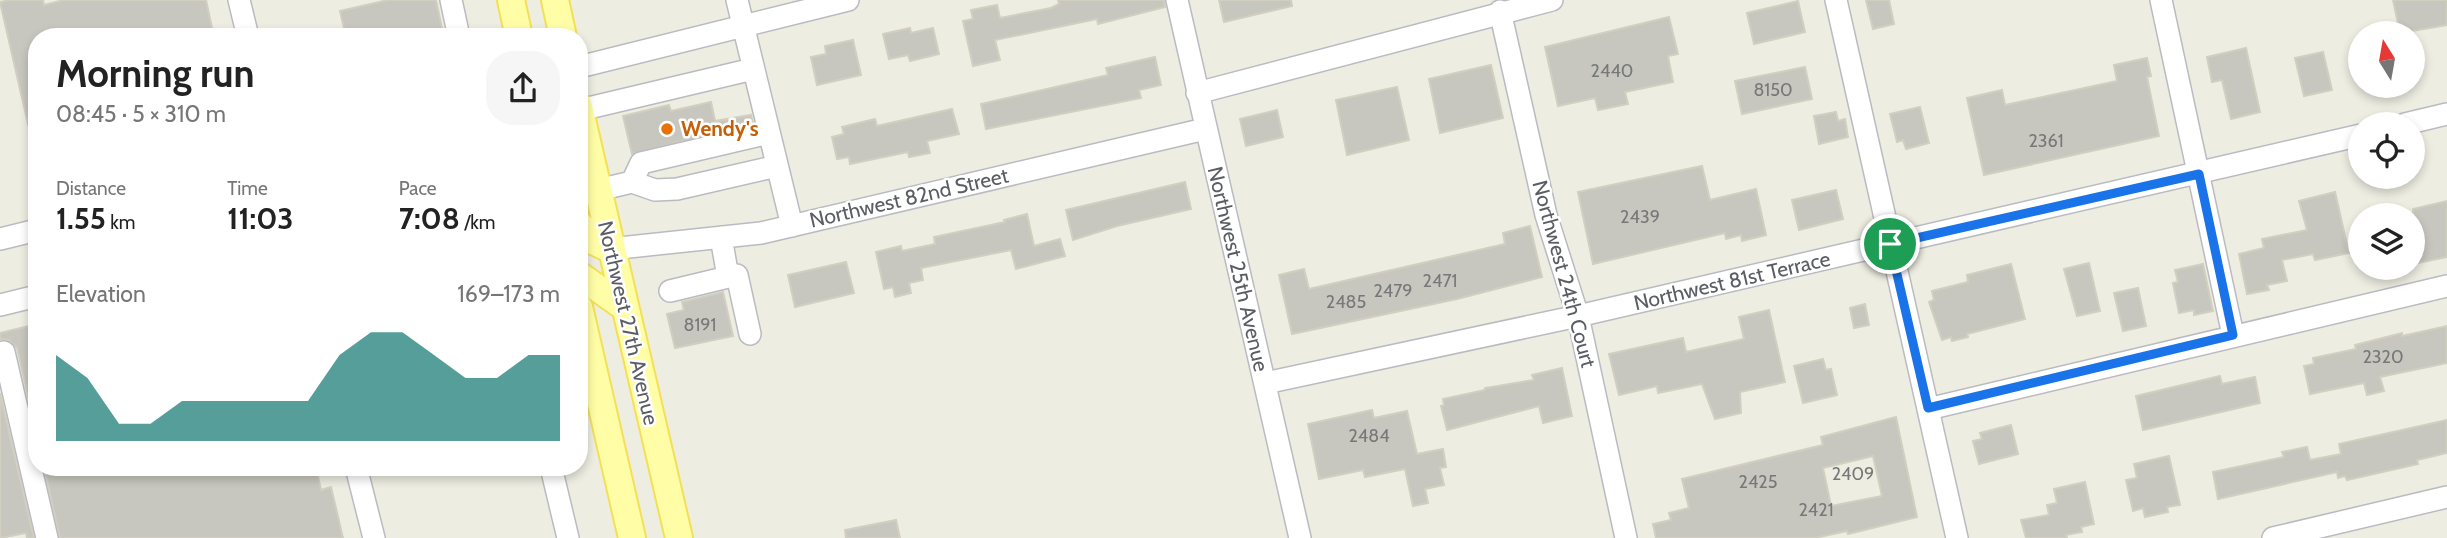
<!DOCTYPE html>
<meta charset="utf-8">
<style>
:root{--surface:#fff;--page:#f6f6f6;--text:#222;--muted:#767676;--accent:#0f766e}
body{margin:0;font-family:Cabin,sans-serif;background:var(--page);color:var(--text);height:100vh;display:flex;flex-direction:column;font-size:26px;white-space:nowrap}
*{box-sizing:border-box;margin:0}
p{font-size:23px;color:var(--muted)}
.icon{flex:none;width:38px;height:38px;fill:none;stroke:currentColor;stroke-width:2;stroke-linecap:round;stroke-linejoin:round}
.map{position:relative;flex:1;overflow:hidden}
.drawer{position:absolute;left:28px;top:28px;width:560px;height:448px;display:flex;flex-direction:column;background:var(--surface);border-radius:28px;box-shadow:0 4px 10px #0003}
.drawer>*{flex:none}
.needle{width:46px;rotate:349deg}
.buttons{position:absolute;left:2348px;top:21px;display:grid;gap:14px}
.buttons a{display:grid;place-items:center;width:77px;height:77px;border-radius:50%;background:var(--surface);box-shadow:0 4px 10px #0003;font-size:35px}
.pin{position:absolute;display:grid;place-items:center;width:60px;height:60px;color:#fff;margin:-30px;border:4px solid #fff;border-radius:50%;box-shadow:0 2px 7px #0007}
.round{display:grid;place-items:center;flex:none;width:74px;height:74px;border-radius:28px;background:var(--page)}
.headline{display:flex;align-items:center;justify-content:space-between;height:119px;padding:0 28px}
h1{font-size:38px;font-weight:700;line-height:52px}
.stats{display:grid;grid-template-columns:repeat(3,1fr);gap:10px;height:119px;padding:7px 28px}
.stats div{display:grid;align-content:center}
.stats b{font-size:30px;font-weight:700}
.stats small{font-size:19px;font-weight:400}
.stats p{font-size:19px}
.chart{height:196px;padding:14px 28px}
.chart p{display:flex;justify-content:space-between}
.chart svg{width:100%;height:126px;margin-top:7px;fill:var(--accent);opacity:.7}
.map>svg:first-child{display:block}
.building{fill:#c8c7bf;stroke:#d2cfc0;stroke-width:2;fill-rule:evenodd}
.lines{fill:none;stroke-linecap:round;stroke-linejoin:round}
.minor-casing{stroke:#babbc1;stroke-width:24}
.major-casing{stroke:#f4e055;stroke-width:30}
.minor{stroke:#fff;stroke-width:21}
.major{stroke:#fffea6;stroke-width:26}
.route-casing{stroke:#fff;stroke-width:14}
.route{stroke:#1a73e8;stroke-width:9}
.food-dot{fill:#e8710a;stroke:#fff;stroke-width:2.5}
.labels{text-anchor:middle;stroke-width:5;stroke-linejoin:round;paint-order:stroke}
.number-label{font-size:18px;fill:#76787a}
.food-label{font-size:21px;font-weight:bold;fill:#c56008;stroke:#fff;text-anchor:start}
.street-label{font-size:21px;fill:#5a5d63;stroke:#fff}
</style>
<div class="map">
<svg width="2447" height="538" viewBox="0 0 2447 538">
<rect width="100%" height="100%" fill="#eeede2"/>
<path class="building" d="M10,0H43L44,5L64,0H206L214,37H37V132L30,133L0,2Z
M388,0H436L444,37H346L340,11Z
M1058,0H1164L1165,7L1098,24L1097,19L995,40L1000,60L973,66L963,21L973,19L971,10L997,5L1000,18L1051,8L1059,4Z
M1219,0H1291L1292,6L1224,22Z
M1866,0H1889L1894,24L1873,29Z
M2393,0H2447V25L2400,33Z
M1798,1L1805,32L1754,44L1747,13Z
M1669,17L1678,54L1668,56L1673,82L1625,92L1628,104L1598,110L1595,98L1558,106L1545,47Z
M910,28L911,33L933,28L939,54L910,61L908,55L889,59L883,34Z
M853,40L861,75L817,85L811,57L826,54L825,46Z
M2246,48L2260,112L2231,119L2222,80L2212,82L2207,57Z
M2323,52L2332,90L2304,96L2295,58Z
M1155,57L1161,85L1139,90L1141,98L986,129L981,104L1108,75L1106,68Z
M2147,58L2151,76L2147,77L2159,136L1984,175L1967,98L2002,90L2005,105L2117,81L2114,65Z
M1491,65L1503,118L1440,133L1429,79Z
M1805,67L1812,99L1742,114L1735,81Z
M1397,87L1409,140L1347,155L1336,100Z
M711,102L715,121L751,115L753,123L632,154L623,116L669,105L671,111Z
M1920,107L1929,143L1906,149L1903,140L1897,142L1890,114Z
M952,109L959,134L927,141L930,153L909,157L908,152L850,164L849,157L837,159L832,137L844,134L842,127L875,119L877,126Z
M1277,110L1283,137L1246,146L1240,119Z
M1836,112L1838,121L1845,119L1848,137L1819,144L1814,116Z
M1702,166L1710,200L1756,189L1766,235L1742,241L1741,235L1726,239L1725,233L1593,264L1578,192Z
M1185,182L1191,209L1117,226L1073,240L1066,210Z
M1836,190L1843,219L1799,230L1792,200Z
M2335,192L2349,253L2315,260L2313,254L2282,260L2287,281L2267,285L2269,290L2247,294L2239,254L2264,248L2262,239L2307,230L2299,201Z
M2447,201V257L2413,264V209Z
M1027,214L1034,246L1060,239L1065,256L1016,269L1011,250L921,268L923,280L909,283L911,293L895,297L893,287L884,289L876,252L901,246L902,251L935,244L934,237L1005,222L1004,220Z
M1530,226L1542,277L1457,299L1292,334L1279,275L1304,269L1309,289L1505,244L1503,233Z
M846,262L854,293L795,307L788,275Z
M2089,263L2100,311L2077,316L2064,269Z
M2011,264L2025,319L1967,334L1968,337L1952,341L1951,337L1942,340L1929,302L1934,300L1932,291L1968,282L1967,275Z
M2203,264L2213,311L2194,315V310L2179,313L2173,283L2178,282L2175,270Z
M2138,288L2146,326L2123,331L2114,293Z
M723,292L733,336L675,348L667,314L684,310L682,302Z
M1865,304L1869,325L1854,328L1850,308Z
M1769,310L1785,382L1740,392L1741,413L1715,419L1702,384L1658,393L1657,386L1619,395L1609,354L1683,338L1686,352L1744,339L1739,317Z
M37,324V435L17,348L8,340L0,339V333Z
M2447,326V363L2380,377L2384,391L2367,395L2364,383L2310,394L2304,366L2314,364L2313,358L2356,349L2355,345L2402,333V336Z
M1823,359L1826,370L1831,369L1837,395L1803,403L1794,366Z
M1562,368L1572,416L1543,423L1539,406L1447,430L1441,406L1444,405L1443,399L1485,390V388L1534,380L1532,375Z
M2220,376L2222,384L2255,377L2260,403L2143,430L2136,396Z
M0,393L34,538H27L26,533L0,538Z
M1372,410L1374,418L1407,411L1417,454L1443,449L1446,467L1440,468L1444,485L1425,489L1428,503L1413,506L1405,469L1365,477L1363,470L1319,479L1308,424Z
M1896,417L1917,517L1848,534L1847,531L1815,538H1656L1653,524L1671,520L1669,513L1689,508L1682,479L1823,445L1821,437ZM1873,456L1882,496L1831,506L1823,468Z
M2447,420V453L2417,460L2418,464L2347,480L2345,476L2338,478L2337,472L2218,499L2213,472L2284,457L2282,452L2307,447L2310,460L2341,454L2339,444Z
M2011,425L2018,454L1979,464L1973,441L1982,439L1980,433Z
M2169,456L2180,505L2167,507L2168,512L2145,517L2143,508L2133,511L2126,480L2137,478L2134,464Z
M44,467H316L321,490L331,487L343,538H60Z
M2085,482L2094,524L2081,527L2082,532L2066,535L2067,538H2026L2021,520L2049,515L2047,505L2057,503L2054,489Z
M896,520L900,538H846L845,530Z"/>
<g class="lines">
<g class="minor-casing">
<path id="minor" d="M239,0L248,37
M451,0L459,37
M737,0L792,226
M1177,0L1300,538
M1836,0L1957,538
M2161,0L2233,335
M1500,11L1546,215L1578,316L1626,538
M579,67L848,0
M1197,93L1552,0
M580,110L753,69
M2405,124L2447,114
M632,182L641,163L769,133
M598,190L632,182L655,190L677,189L777,166
M721,237L728,277L737,275L750,334
M0,239L37,230
M610,249L761,233L1205,129
M670,291L728,277
M0,305L37,296
M0,353L4,352L47,538
M1265,383L1578,316L2361,135
M1928,409L2447,286
M356,467L374,538
M551,467L568,538
M2273,538L2447,497"/>
</g>
<g class="major-casing">
<path id="major" d="M511,0L519,37
M555,0L563,37
M579,107L679,538
M579,224L593,241L610,249
M579,275L623,306
M579,307L632,538"/>
</g>
<use href="#minor" class="minor"/>
<use href="#major" class="major"/>
</g>
<g class="lines">
<g class="route-casing">
<path id="route" d="M2199,174L2233,335L1928,408L1890,244Z"/>
</g>
<use href="#route" class="route"/>
</g>
<circle class="food-dot" cx="667" cy="129" r="7"/>
<g class="labels">
<g class="number-label">
<text x="1612" y="77">2440</text>
<text x="1773" y="96">8150</text>
<text x="2046" y="147">2361</text>
<text x="1640" y="223">2439</text>
<text x="1440" y="287">2471</text>
<text x="1393" y="297">2479</text>
<text x="1346" y="308">2485</text>
<text x="700" y="331">8191</text>
<text x="2383" y="363">2320</text>
<text x="1369" y="442">2484</text>
<text x="1853" y="480">2409</text>
<text x="1758" y="488">2425</text>
<text x="1816" y="516">2421</text>
</g>
<g class="food-label">
<text x="681" y="136">Wendy's</text>
</g>
<g class="street-label">
<text transform="translate(909 198) rotate(-13)" y="7">Northwest 82nd Street</text>
<text transform="translate(1238 269) rotate(77)" y="7">Northwest 25th Avenue</text>
<text transform="translate(1564 274) rotate(75)" y="7">Northwest 24th Court</text>
<text transform="translate(1732 281) rotate(-13)" y="7">Northwest 81st Terrace</text>
<text transform="translate(628 323) rotate(77)" y="7">Northwest 27th Avenue</text>
</g>
</g>
</svg>
<div class="buttons">
<a><svg class="needle" viewBox="-14 -14 28 28"><path d="M0-13l5 13h-10z" fill="#e53935"/><path d="M0 13l5-13h-10z" fill="#767676"/></svg></a>
<a><svg class="icon" aria-label="locate" viewBox="0 0 24 24"><circle cx="12" cy="12" r="6"/><path d="M12 2v4M12 18v4M2 12h4M18 12h4"/></svg></a>
<a><svg class="icon" aria-label="layers" viewBox="0 0 24 24"><path d="M12 4l9 5-9 5-9-5zM3 14l9 5 9-5"/></svg></a>
</div>
<div class="pin" style="left:1890px;top:244px;background:#1e9e55"><svg class="icon" aria-label="arrive" viewBox="0 0 24 24"><path d="M6 21V4h12l-3 4 3 4H6"/></svg></div>
<section class="drawer">
<div class="headline"><div><h1>Morning run</h1><p>08:45 · 5 × 310 m</p></div><a class="round"><svg class="icon" aria-label="share" viewBox="0 0 24 24"><path d="M12 15V3M7 8l5-5 5 5M5 13v7h14v-7"/></svg></a></div>
<div class="stats">
<div><p>Distance</p><b>1.55<small> km</small></b></div>
<div><p>Time</p><b>11:03</b></div>
<div><p>Pace</p><b>7:08<small> /km</small></b></div>
</div>
<div class="chart"><p><span>Elevation</span>169–173 m</p>
<svg viewBox="0 0 160 44" preserveAspectRatio="none"><path d="M0 44V14L10 22L20 38L30 38L40 30L50 30L60 30L70 30L80 30L90 14L100 6L110 6L120 14L130 22L140 22L150 14L160 14V44z"/></svg>
</div>
</section>
</div>
